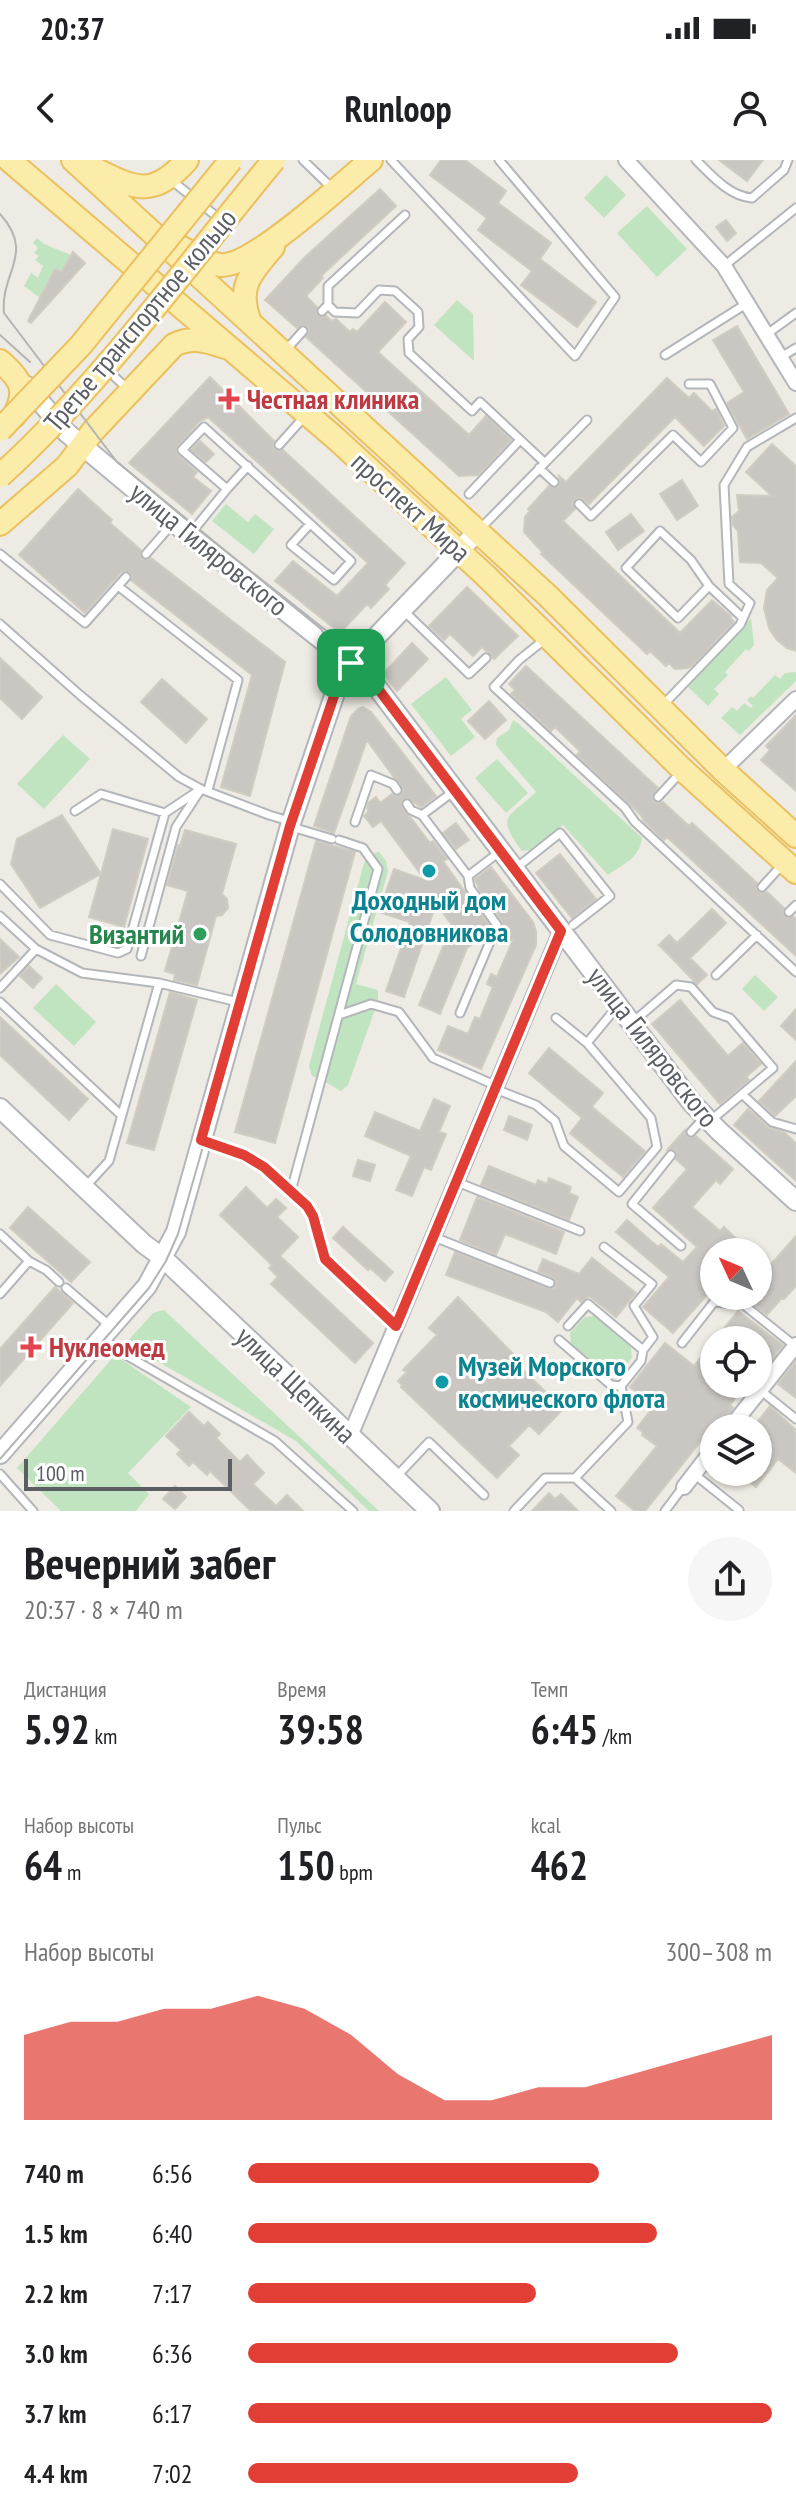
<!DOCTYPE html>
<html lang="ru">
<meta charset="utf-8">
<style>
:root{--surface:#fff;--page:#f6f6f6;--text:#202124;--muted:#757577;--accent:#e13e35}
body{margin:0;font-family:"PT Sans Narrow",sans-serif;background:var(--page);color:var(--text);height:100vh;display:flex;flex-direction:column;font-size:30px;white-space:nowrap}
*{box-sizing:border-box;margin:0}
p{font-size:26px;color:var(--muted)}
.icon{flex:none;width:44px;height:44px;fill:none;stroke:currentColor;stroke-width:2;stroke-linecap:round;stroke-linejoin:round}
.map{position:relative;height:1351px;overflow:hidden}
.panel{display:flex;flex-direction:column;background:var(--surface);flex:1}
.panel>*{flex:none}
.needle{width:52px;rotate:314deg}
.controls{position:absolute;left:700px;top:1078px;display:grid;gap:16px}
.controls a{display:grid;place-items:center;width:72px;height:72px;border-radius:50%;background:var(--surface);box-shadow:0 2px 6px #0004;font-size:40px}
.scale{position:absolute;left:24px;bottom:20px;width:208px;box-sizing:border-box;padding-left:8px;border:4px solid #5b5f63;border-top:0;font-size:22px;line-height:28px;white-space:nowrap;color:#5b5f63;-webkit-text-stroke:6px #fff;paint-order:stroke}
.pin{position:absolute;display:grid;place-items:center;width:68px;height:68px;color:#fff;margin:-34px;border-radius:16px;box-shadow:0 4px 12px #0006}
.round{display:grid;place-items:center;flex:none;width:84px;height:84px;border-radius:42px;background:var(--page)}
.summary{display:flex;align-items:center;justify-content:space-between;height:136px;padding:0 24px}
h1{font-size:44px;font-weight:800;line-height:60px}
.metrics{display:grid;grid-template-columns:repeat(3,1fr);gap:12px;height:136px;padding:8px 24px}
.metrics div{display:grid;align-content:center}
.metrics b{font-size:40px;font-weight:800}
.metrics small{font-size:22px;font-weight:400}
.metrics p{font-size:22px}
.chart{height:224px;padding:16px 24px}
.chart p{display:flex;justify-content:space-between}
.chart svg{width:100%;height:144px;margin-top:8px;fill:var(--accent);opacity:.7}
ul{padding:0 24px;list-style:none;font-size:26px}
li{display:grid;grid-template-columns:128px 96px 1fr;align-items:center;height:60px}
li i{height:20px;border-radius:10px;background:var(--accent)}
.status{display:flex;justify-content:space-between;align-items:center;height:56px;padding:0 40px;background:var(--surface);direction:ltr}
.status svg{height:22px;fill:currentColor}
header{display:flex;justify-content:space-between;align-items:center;height:104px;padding:0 24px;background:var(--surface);font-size:36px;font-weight:800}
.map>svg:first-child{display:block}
.green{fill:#c1e4c0}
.building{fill:#cac7c2;stroke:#d1ccc1;stroke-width:2}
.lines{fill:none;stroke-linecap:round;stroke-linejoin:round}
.service-casing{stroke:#b3b6ba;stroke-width:11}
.minor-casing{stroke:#b3b6ba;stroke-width:18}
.tertiary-casing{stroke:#b3b6ba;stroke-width:22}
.primary-casing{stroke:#ebc05e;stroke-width:26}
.service{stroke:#fff;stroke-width:7}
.minor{stroke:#fff;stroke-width:14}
.tertiary{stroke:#fff;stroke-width:18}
.primary{stroke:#fbecaa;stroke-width:22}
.tram{stroke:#b3b4b4;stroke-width:2}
.primary-bridge-casing{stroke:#ebc05e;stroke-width:26;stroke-linecap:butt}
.primary-bridge{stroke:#fbecaa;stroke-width:22}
.route-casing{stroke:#fff;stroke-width:16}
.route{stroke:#e13e35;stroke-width:10}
.health-dot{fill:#e0444e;stroke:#fff;stroke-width:3}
.culture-dot{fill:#0f9aa8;stroke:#fff;stroke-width:3}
.leisure-dot{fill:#2e9e5b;stroke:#fff;stroke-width:3}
.labels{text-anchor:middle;stroke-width:6;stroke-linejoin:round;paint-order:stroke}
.street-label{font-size:28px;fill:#5b5f63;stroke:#fff}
.health-label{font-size:28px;font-weight:bold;fill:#be3a42;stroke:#fff;text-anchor:start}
.culture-label{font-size:28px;font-weight:bold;fill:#0d838f;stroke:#fff}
.leisure-label{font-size:28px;font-weight:bold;fill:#27864d;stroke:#fff;text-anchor:end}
</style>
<div class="status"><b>20:37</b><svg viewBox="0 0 49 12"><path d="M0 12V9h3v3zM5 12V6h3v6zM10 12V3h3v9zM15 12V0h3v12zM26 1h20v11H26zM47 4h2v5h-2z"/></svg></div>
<header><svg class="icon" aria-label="back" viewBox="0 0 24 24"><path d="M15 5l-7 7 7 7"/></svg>Runloop<svg class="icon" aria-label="person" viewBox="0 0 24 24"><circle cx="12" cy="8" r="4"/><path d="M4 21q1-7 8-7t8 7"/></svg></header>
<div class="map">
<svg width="796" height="1351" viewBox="0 0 796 1351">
<rect width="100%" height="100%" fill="#edebe3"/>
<path class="green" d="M606,15L626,35L604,58L584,38Z
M647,46L687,89L657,117L617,73Z
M37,78L44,84L71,95L68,102L80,108L72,118L55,109L43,131L54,137L48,144L24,126L31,113L38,118L43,106L35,100L39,96L34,93L38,88L33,83Z
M457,140L473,154L474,201L434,165Z
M226,344L248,362L255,354L274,369L254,394L212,361Z
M751,458L754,485L749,491L746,489L725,512L728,515L714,529L719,534L708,546L687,526Z
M796,512V521L740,575L721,558L732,547L737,551L744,543L751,548L753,546L747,540L751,536L753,538L775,515L780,519L785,513Z
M446,517L472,550L461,559L475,577L451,596L411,544Z
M513,560L519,564L642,678C639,700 622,704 608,715L563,665L530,690L522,691C495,654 508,659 536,632L496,585L497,578L509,570Z
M63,575L90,599L44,649L17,624Z
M497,599L528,633L506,653L475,618Z
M379,692L386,701L388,711L356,824L378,830V841L348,925L341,931C330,926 323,918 312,916L309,906L364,703L369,694Z
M755,815L778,837L764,851L742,829Z
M56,824L96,862L74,886L33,848Z
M164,1150L379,1351H369L296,1281L126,1183L153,1153Z
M594,1156L631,1187L632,1198L618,1215H607L571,1184L570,1173L585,1157Z
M115,1195L191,1247L128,1313L149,1334L136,1351H61L17,1308Z"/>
<path class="building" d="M441,0H465L506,31L498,43L551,83L540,99L596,142L577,167L521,125L532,111L478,70L487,58L430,15Z
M719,0H763L747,21Z
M380,29L396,46L321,116L323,118L306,136L317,147L316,152L318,156H326L332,161L336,159L350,172L353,169L357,172L385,142L406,162L378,192L469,275L486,256L511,280L478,315L459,316L306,177L309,172L308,167L302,165L297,168L265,140L305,97Z
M726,60L736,73L727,81L716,67Z
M73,92L85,103L31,163L28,161L55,109L62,112Z
M737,166L789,254L747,279L727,243L744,232L713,180Z
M210,217L274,281V289L278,291L283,290L405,403L385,425L389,429L371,448L367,444L340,473L275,421L293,401L337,436L368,403L208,257L199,262L176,289L178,295L197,312L193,317L211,331L192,354L129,303Z
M667,218L689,238L694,233L712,251L716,249L724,266L704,286L675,257L589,344L581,338L575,339L573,343L575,349L563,361L680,473L712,440L731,456L730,457L734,462L694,504L688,508L675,509L669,503L666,506L650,491L647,494L541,394L543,393L524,372L525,357L530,351L528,349L549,326L558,327L560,323L559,316L566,322Z
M200,281L214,294L206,302L191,290Z
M772,284L796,306V491L787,488L777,480L769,468L764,448L767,430L778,418L761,403L740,402L738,371L733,365L732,357L739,351L737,335L772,336L746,312Z
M682,320L698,346L677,360L660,334Z
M78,329L112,360L110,363L141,390L140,395L142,399L151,398L285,502L250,636L221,627L252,515L131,420L132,416L130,412H121L85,453L19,395Z
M631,354L644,371L618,390L606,372Z
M467,427L518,476L494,499L482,487L473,496L450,474L444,480L429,466Z
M412,483L428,499L397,531L383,514Z
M0,498L42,537L22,559L0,538Z
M526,506L658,628L652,635L653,641L657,643L663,642L689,666L692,663L757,723V731L761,733L767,732L784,748L783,753L785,757H794L796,759V796L667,677L664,680L643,660L644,659L637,651L577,595L580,591L555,567L551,571L511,534L515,530L509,524Z
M162,519L207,559L186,583L141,542Z
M489,541L506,560L485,579L468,561Z
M363,547L371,552L436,636L421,647L407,638L402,640L401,645L430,683L433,681L447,699L443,701L470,739L475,741L480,738L481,734L475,719L491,707L533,762L536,771V785L481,909L438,890L448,866L468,874L475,857L480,859L493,827L487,824L491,814L497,817L513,780L503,781L502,761L487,741H483L478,744V750L490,766L486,775L467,788L440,854L419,845L452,765L436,744L404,837L386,831L410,762L379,752L394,709L425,720L381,661L373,667L364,656L369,651L367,648L369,642L376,637L380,643L392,634L400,636L403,630L367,580L334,673L314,666L351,556L358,549Z
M796,555V631L761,600L770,590L766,586Z
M62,655L101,714L113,669L148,679L124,767L89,757L101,714L40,748L11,704L17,679Z
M456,663L469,680L456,689L443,673Z
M185,670L236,684L222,734L227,739L228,748L222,755L216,756L197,825L174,820L175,814L165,811L188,731L167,725L178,685L180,686Z
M316,681L355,692L275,983L235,972Z
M560,694L596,739L572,758L536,713Z
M712,749L726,763L690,798L707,815L697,824L659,785L669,775L677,783Z
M0,779L19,797L0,814Z
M29,806L42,818L33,828L20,816Z
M170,832L197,840L154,990L127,983Z
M680,840L728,896L743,883L761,904L746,917L749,920L720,944L652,864Z
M796,849V880L781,866Z
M0,857L88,939L69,960L0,895Z
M549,888L603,933L592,947L645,991L623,1017L570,973L582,958L529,913Z
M796,901V936L775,956L759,941Z
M434,939L450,946L439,972L446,974L431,1010L424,1007L412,1036L396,1030L411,996L365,976L375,952L420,971Z
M748,949L768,967L785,973L796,983V1021L734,965Z
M509,956L532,965L527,980L504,970Z
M685,970L687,977L696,976L733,1009L720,1024L716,1020L692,1047L720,1071L724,1067L741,1083L733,1092H714V1127L673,1173L643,1147L669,1117L616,1072L627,1060L658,1087L661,1084L683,1102L697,1087L653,1048L687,1009L676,999V990H667Z
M358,1000L375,1005L370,1021L353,1016Z
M489,1006L536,1025L538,1020L547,1024L549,1018L571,1027L569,1033L578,1037L569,1060L481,1025Z
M246,1027L267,1048L276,1039L286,1048L277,1057L298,1077L280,1096L373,1183L355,1203L271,1124L278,1117L269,1108L272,1105L220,1055Z
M477,1037L564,1072L556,1094L505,1074L496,1095L460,1080Z
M28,1047L90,1102L71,1122L10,1068Z
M343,1067L393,1112L385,1121L370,1108L368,1110L333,1078Z
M796,1076V1126L784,1139H781L767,1155L747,1140L729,1136H758V1105L765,1111Z
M455,1092L550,1129L555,1128L556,1121L552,1117L538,1111L543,1099L579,1114L592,1098L636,1133L616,1157L589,1136L581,1142L577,1138L558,1162L546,1152L446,1115Z
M55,1127L73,1143L0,1226V1189Z
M458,1137L515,1196L512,1199L563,1249L539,1274L529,1265L509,1286L519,1295L497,1318L401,1227L402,1225L398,1221L407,1212L403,1210L437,1175L429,1168Z
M738,1151L783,1185L770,1202L767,1199L758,1209V1180H715Z
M714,1181V1224H746L730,1245L733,1248L718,1268H714L713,1275L709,1271L645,1351H635L616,1336L657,1286L642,1275L643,1272L637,1268L654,1246L630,1227L665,1183L694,1206Z
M796,1201V1238L778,1224Z
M770,1246L796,1270V1313L778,1299L756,1327L737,1312H758V1261Z
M189,1252L204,1266L208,1262L220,1274L216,1278L240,1302L247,1295L264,1313L253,1324L276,1346L287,1335L303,1351H251L210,1311L207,1315L193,1302L189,1306L177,1294L181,1290L166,1276Z
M175,1326L186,1337L175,1349L163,1339Z
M549,1333L555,1339L561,1334L578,1351H532Z"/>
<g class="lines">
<g class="service-casing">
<path id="service" d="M303,0L333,29
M391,0L575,196L615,137L499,0
M696,0C711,15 729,36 752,38L784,10L788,0
M171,20L221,60
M724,106L796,48
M328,145L335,152L357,153L379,130L395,131L418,152L419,167L408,179L409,193L472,251L480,242L544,302
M322,151L328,145V126L405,55
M767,174L796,153
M285,191L303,171
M665,195L746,144
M781,197L796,188
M106,209L129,230
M279,285L304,257
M539,308L554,322
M227,329L248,306
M469,334L520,280
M579,344L591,356L673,275L701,302L733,268L710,224H689
M479,370L587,260
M191,373L227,329L182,290L204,267L351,401L334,420L291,385L310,364
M0,394L85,463L126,417
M146,394L173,363
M118,426L238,520L208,630
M709,426L678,458L626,408L660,371L691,400L709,426L743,458
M404,451L469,514L486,498
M0,464L80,535L179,617L201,629L269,655L289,661
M544,480L519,500L494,527L625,648L635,662L796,812
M664,544L740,465L750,443L729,424L724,325L747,287L796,258
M454,631L422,655L468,716L498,693
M658,637L681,612
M407,644L411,650L422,655
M75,651L101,634L165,653
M355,662L371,615L393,624L397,630
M292,667L332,679
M339,680L363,688L378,709L291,1031L307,1046L313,1056L325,1099L396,1166
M516,708L560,673L610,736L573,765
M468,716L470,728L475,735
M0,724L50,775L118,793L127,789L165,653L201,629L176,667L141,796
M762,727L782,705
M789,752L796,745
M0,756L36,789
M716,815L757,775
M0,828L36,789L82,813L159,823
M0,842L121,955
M460,853L497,765L484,747
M339,855L371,844L399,852L433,898L497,926
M633,862L676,825L691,827L713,852L730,858L773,908L710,961
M587,883L616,848
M495,929L536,945L555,961L564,986L619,1032L657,987L651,958L587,883L556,858
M742,934L772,962L796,969
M691,972L703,959
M204,981C242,992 262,1005 291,1031
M671,995L632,1044L681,1086
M457,1022L580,1071
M86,1026L109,1001L159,823L238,842
M0,1074L29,1101L0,1134
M434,1077L550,1123
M604,1087L652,1124L634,1146L653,1177L643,1190
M29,1101L46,1110L59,1122
M66,1128L110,1166
M103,1178L119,1191L275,1281L353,1351
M559,1180L611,1225L621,1226
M682,1183L714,1142L744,1145L795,1186
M760,1230L796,1259
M0,1314L33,1351
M694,1314L739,1350
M396,1317L429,1282L484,1335
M575,1318L611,1351
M514,1351L545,1318H575L628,1262L621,1226L641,1201L643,1190L588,1144L568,1166
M665,1351L683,1327"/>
</g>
<g class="minor-casing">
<path id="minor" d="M626,0L724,106L796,223
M723,610L796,539
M730,1268L796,1185
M350,1276L561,771
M684,1327L714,1288"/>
</g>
<g class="tertiary-casing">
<path id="tertiary" d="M27,226L66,272L189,375L351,503L376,526L692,943L719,971L796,1041
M0,948L144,1084L163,1098L430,1351
M0,1294L147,1126L176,1072L290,666L335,533L351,503L478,371"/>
</g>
<g class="primary-casing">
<path id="primary" d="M9,0L333,276L485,415L683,610L796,712
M73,0L548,436L723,610L796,676
M91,7C133,28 152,40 187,0
M180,87C192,93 207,103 220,105C252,109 344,22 371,0
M250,162C236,127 251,113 273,87
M0,201C21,219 28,230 14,256
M0,364L67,306L93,271L174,185C192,176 207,181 225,187"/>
</g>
<use href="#service" class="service"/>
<use href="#minor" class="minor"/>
<use href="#tertiary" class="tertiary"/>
<use href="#primary" class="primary"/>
<path class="tram" d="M0,54C36,94 0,112 4,153L117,302L321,469C337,492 342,516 336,543L294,668L178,1074L166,1101L149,1128L0,1299
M0,175L30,202"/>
<g class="primary-bridge-casing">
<path id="primary-bridge" d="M0,270L81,185L231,0
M0,316C103,222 185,107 274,0"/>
</g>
<use href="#primary-bridge" class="primary-bridge"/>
</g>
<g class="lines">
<g class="route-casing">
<path id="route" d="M351,503L376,526L561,771L396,1166L325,1099L313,1056L307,1046L264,1007L244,995L201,980L290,666L335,533Z"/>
</g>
<use href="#route" class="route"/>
</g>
<g class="health-dot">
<path d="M225 227h8v8h8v8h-8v8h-8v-8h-8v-8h8z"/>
<path d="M27 1175h8v8h8v8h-8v8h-8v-8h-8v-8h8z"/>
</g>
<g class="culture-dot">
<circle cx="429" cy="711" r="8"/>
<circle cx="442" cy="1222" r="8"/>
</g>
<circle class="leisure-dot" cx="200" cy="774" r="8"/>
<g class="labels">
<g class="street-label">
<text transform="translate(140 160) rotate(-50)" y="10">Третье транспортное кольцо</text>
<text transform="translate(411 347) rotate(42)" y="10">проспект Мира</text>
<text transform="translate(209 389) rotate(39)" y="10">улица Гиляровского</text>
<text transform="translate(653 887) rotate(52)" y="10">улица Гиляровского</text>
<text transform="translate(296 1225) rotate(44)" y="10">улица Щепкина</text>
</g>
<g class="health-label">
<text x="247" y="249">Честная клиника</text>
<text x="49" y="1197">Нуклеомед</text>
</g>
<g class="culture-label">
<text x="429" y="750">Доходный дом<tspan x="429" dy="32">Солодовникова</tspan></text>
<text x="458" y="1216" text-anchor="start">Музей Морского<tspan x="458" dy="32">космического флота</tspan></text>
</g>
<g class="leisure-label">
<text x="184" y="784">Византий</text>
</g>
</g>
</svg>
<div class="controls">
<a><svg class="needle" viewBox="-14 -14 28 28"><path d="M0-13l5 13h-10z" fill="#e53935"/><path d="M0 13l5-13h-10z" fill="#757577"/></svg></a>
<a><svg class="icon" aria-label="locate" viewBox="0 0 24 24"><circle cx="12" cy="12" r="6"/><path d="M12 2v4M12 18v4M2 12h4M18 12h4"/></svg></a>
<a><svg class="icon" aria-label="layers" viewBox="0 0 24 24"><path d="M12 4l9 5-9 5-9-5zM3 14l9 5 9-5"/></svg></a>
</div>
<div class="scale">100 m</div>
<div class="pin" style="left:351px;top:503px;background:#1e9e55"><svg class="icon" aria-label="arrive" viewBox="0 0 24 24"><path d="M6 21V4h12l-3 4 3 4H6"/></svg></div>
</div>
<section class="panel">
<div class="summary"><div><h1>Вечерний забег</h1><p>20:37 · 8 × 740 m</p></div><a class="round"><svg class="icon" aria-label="share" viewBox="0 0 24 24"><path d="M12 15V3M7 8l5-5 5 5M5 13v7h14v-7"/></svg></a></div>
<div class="metrics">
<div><p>Дистанция</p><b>5.92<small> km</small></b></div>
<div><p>Время</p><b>39:58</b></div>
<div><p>Темп</p><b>6:45<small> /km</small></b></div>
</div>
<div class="metrics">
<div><p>Набор высоты</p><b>64<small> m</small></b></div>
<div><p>Пульс</p><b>150<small> bpm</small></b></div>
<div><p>kcal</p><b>462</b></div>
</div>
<div class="chart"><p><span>Набор высоты</span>300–308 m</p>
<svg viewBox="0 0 160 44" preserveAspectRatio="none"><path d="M0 44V18L10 14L20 14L30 10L40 10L50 6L60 10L70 18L80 30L90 38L100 38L110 34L120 34L130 30L140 26L150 22L160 18V44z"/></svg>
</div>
<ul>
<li><b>740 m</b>6:56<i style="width:67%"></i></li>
<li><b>1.5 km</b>6:40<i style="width:78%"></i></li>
<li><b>2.2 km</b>7:17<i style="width:55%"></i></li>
<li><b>3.0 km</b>6:36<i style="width:82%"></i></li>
<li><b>3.7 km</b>6:17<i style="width:100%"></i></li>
<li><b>4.4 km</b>7:02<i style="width:63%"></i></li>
</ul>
</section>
